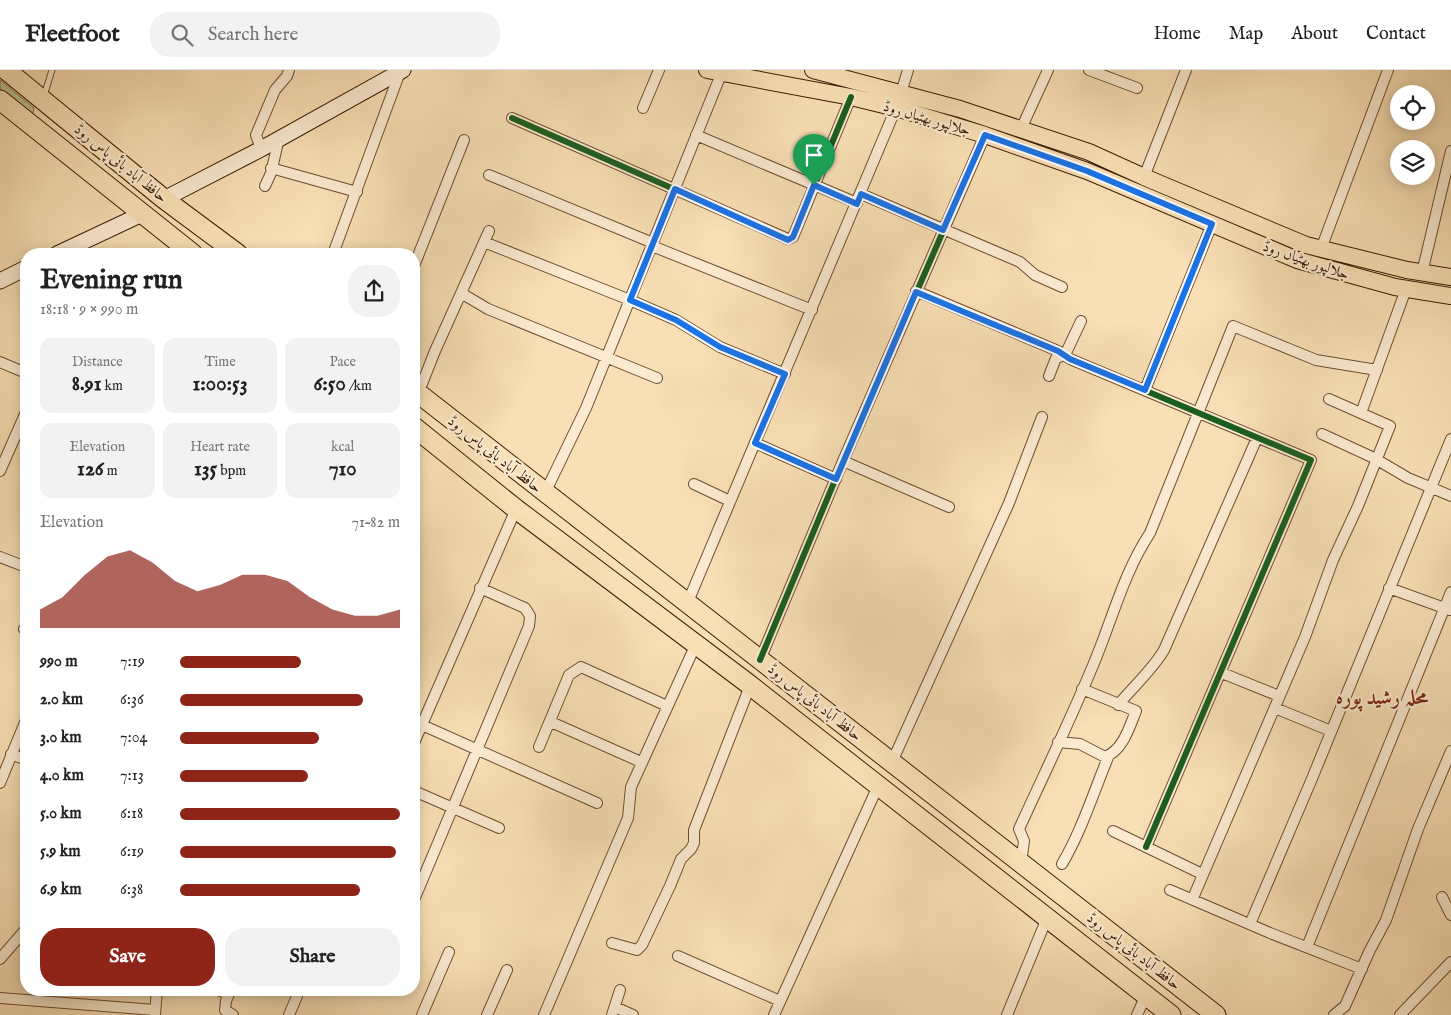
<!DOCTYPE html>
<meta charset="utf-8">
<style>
:root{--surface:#fff;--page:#f2f2f2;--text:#222;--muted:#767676;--line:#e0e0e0;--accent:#8f2418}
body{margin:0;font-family:"IM FELL English",Amiri,serif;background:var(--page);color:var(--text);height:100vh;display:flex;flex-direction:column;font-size:19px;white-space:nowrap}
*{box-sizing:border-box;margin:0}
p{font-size:16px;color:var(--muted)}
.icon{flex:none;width:28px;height:28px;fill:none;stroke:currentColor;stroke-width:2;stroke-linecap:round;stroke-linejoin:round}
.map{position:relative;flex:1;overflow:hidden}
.details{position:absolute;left:20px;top:178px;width:400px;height:748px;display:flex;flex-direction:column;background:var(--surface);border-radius:20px;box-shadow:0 2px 12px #0003}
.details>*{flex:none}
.controls{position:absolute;left:1390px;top:15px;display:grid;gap:10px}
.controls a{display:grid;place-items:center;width:45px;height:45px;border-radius:50%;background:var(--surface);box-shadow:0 2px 12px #0003;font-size:25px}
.pin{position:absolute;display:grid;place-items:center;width:42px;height:42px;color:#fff;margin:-51px -21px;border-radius:50% 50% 50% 0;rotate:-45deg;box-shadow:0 0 5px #0007}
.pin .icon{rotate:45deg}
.round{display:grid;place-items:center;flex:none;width:52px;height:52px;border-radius:20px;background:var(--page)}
.summary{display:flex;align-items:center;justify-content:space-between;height:85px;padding:0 20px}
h1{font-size:28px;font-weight:700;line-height:38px}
.figures{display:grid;grid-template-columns:repeat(3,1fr);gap:8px;height:85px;padding:5px 20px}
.figures div{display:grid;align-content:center;border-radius:12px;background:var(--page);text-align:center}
.figures b{font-size:21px;font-weight:700}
.figures small{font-size:14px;font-weight:400}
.figures p{font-size:14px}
.chart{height:140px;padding:10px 20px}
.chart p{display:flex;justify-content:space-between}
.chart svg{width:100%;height:90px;margin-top:5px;fill:var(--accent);opacity:.7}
.cta{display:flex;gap:10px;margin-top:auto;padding:10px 20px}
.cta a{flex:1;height:58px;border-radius:20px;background:var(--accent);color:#fff;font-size:20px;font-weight:700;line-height:58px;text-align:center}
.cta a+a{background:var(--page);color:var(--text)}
ul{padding:0 20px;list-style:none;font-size:16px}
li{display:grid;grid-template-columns:80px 60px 1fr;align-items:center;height:38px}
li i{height:12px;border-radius:6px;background:var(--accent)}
header{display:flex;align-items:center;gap:30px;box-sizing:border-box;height:70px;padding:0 25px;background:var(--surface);border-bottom:1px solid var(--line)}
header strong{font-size:24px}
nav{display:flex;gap:28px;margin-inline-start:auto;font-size:18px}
.search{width:350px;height:45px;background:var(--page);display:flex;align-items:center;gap:12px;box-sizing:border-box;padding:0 18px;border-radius:20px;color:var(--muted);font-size:19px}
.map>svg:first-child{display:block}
.green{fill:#bac290;stroke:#7c704b}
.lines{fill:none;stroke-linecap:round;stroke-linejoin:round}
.lane-casing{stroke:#6c4e32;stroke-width:7}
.street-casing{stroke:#6c4e32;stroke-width:12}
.secondary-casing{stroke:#3d1e06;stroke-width:17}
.primary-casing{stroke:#3d1e06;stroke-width:18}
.highway-casing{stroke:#3d1e06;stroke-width:21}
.lane{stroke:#fbeacf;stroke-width:5}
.street{stroke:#fbeacf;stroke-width:10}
.secondary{stroke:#fbeacf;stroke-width:15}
.primary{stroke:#f9dfb5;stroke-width:16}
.highway{stroke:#f9dfb5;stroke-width:19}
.cycleway-casing{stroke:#fbeacf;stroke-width:9}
.cycleway{stroke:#1b5e20;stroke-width:6}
.route-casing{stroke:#fff;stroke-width:10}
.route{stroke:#1a73e8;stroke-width:6}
.labels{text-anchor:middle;stroke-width:4.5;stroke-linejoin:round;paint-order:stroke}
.street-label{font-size:15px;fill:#3d1e06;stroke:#fbeacf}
.district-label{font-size:20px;font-weight:bold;fill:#7a1f14;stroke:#fbeacf}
</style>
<header>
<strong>Fleetfoot</strong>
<div class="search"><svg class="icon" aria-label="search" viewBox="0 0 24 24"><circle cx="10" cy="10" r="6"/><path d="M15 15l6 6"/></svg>Search here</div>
<nav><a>Home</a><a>Map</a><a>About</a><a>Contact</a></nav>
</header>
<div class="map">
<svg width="1451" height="945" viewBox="0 0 1451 945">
<rect width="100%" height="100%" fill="#f9dfb5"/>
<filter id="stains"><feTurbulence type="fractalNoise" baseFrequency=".004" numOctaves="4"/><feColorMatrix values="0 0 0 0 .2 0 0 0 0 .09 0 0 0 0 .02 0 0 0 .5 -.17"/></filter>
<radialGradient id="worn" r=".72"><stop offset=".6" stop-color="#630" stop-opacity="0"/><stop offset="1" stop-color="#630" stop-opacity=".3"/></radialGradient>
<path class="green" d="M0,10L34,38L33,44H30L0,19Z"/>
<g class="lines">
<g class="lane-casing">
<path id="lane" d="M44,26L52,0"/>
</g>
<g class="street-casing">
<path id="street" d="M1089,0L1137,18
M901,23L908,0
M643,38L659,0
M512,48L788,169L793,167L851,27
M1021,59L1048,0
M696,65L857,133
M261,79L256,65L275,20L287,6L289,0
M271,98L357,122
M489,105L653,173
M1144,107L1186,0
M265,116L271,103L279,68
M861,124L1020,192L1035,205L1062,217
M484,172L630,230L676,250L720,277L785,304
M652,176L812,240
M1321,179L1388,0
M333,184L400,2
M414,196L464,70
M1422,203L1451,81
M916,221L1058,281L1070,289L1311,390L1146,777
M461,223L488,239L657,308
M0,292L26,303
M1049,306L1056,288L1065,285L1081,251
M1145,320L1212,154
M418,324L435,281L489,161
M1361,343L1406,219
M1322,364L1374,388L1408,408L1451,426
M755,373L836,409
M843,391L949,437
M0,401L26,342
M694,414L730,431
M545,423L586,338L722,2
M0,487L26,497
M1389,518L1450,540
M687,534L896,38
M24,559L26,560
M760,590L843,391L985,65
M1222,603L1279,626
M1118,635C1133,617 1153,599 1164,580L1257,368
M1275,638L1331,661
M551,652L641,692
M422,655L597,733
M1058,672L1080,674L1105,687C1123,680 1129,658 1136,641L1082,619
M414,673L516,439
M539,677L569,605L581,597L667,636
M11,684L26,690
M892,692L1009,433L1042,347
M0,713L26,650
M414,721L499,758
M1113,761L1202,804
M1021,793L1024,771L1019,759C1044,704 1071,649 1094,593C1112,550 1124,502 1150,463L1233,256L1316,290L1377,300
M1062,794C1082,760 1094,721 1109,685
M1170,820L1270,863L1362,899
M1442,827L1451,845
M1193,828L1305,567L1333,490L1358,436L1390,356L1329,329
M414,830L529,556L530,546L525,538L480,518
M1250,854L1311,711L1451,369
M612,873L637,880L642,875L670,816L681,789L691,779L694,773V760L750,616
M1307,877L1451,522
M678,886L780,931
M0,889L26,859
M215,919L229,924
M231,919L226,931L225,940L233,945
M0,928L155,940
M615,937L633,945
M155,945L157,919
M289,945L300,919
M422,945L449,882
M487,945L507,900
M544,945L628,748L631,717L696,574
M612,945L620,920
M774,945L878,716
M1007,945L1047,848
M1137,945L1146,925
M1334,945L1345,936L1369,882L1386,850L1418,759L1451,681
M1400,945L1451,892"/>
</g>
<g class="secondary-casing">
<path id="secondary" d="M164,129L261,79L403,0
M57,184L142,144
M0,211L26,198"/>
</g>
<g class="primary-casing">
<path id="primary" d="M707,0L851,27L896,38L985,65L1087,101L1297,190L1395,217L1451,226
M813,0L960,39L1089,82L1144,107L1306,175L1407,200L1451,207"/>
</g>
<g class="highway-casing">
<path id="highway" d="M6,0L164,129L238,184
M0,30L193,184
M414,320L1216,945
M414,357L516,439L746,612L1171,945"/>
</g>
<use href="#lane" class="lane"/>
<use href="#street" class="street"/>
<use href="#secondary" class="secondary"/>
<use href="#primary" class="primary"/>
<use href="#highway" class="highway"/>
<g class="cycleway-casing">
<path id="cycleway" d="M512,48L788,169L793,167L851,27
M916,221L1058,281L1070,289L1311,390L1146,777
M760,590L843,391L985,65"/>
</g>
<use href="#cycleway" class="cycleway"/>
</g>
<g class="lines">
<g class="route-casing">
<path id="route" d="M985,65L1087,101L1212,154L1145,320L1070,289L1058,281L916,222L836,409L755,373L785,304L720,277L676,250L630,230L675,119L788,170L793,167L814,115L857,134L861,124L943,160Z"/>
</g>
<use href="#route" class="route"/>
</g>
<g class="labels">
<g class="street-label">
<text transform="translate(927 48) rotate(16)" y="5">جلالپور بھٹیاں روڈ</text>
<text transform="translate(121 93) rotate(39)" y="5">حافظ آباد بائی پاس روڈ</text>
<text transform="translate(1306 190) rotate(19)" y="5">جلالپور بھٹیاں روڈ</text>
<text transform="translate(495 384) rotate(38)" y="5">حافظ آباد بائی پاس روڈ</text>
<text transform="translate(815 632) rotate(38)" y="5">حافظ آباد بائی پاس روڈ</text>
<text transform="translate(1134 881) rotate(38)" y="5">حافظ آباد بائی پاس روڈ</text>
</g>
<g class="district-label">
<text x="1382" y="634">محلہ رشید پورہ</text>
</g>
</g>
<rect width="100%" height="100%" filter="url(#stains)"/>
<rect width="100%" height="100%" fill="url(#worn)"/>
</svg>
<div class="controls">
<a><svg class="icon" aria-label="locate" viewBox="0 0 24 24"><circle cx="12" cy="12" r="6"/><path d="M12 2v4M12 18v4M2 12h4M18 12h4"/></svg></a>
<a><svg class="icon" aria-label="layers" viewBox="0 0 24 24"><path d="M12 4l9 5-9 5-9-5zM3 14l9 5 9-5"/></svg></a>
</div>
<div class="pin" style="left:814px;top:115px;background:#1e9e55"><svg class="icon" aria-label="arrive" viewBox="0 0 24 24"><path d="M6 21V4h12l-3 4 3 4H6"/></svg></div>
<section class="details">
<div class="summary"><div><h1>Evening run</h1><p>18:18 · 9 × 990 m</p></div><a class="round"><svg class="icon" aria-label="share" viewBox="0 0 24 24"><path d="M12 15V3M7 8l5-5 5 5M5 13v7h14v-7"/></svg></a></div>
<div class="figures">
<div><p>Distance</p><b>8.91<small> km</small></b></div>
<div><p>Time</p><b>1:00:53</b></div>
<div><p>Pace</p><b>6:50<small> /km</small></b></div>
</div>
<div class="figures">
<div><p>Elevation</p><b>126<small> m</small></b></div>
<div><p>Heart rate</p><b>135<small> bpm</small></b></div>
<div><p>kcal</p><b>710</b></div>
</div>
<div class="chart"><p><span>Elevation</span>71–82 m</p>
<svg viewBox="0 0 160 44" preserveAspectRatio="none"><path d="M0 44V35L10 29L20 18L30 9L40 6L50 12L60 21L70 26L80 23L90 18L100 18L110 21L120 29L130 35L140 38L150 38L160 35V44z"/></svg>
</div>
<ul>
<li><b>990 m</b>7:19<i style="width:55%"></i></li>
<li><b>2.0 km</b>6:36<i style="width:83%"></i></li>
<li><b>3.0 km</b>7:04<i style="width:63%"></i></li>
<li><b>4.0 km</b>7:13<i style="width:58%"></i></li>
<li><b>5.0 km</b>6:18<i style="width:100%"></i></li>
<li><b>5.9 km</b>6:19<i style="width:98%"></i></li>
<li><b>6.9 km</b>6:38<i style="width:82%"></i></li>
</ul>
<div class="cta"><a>Save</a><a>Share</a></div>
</section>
</div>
